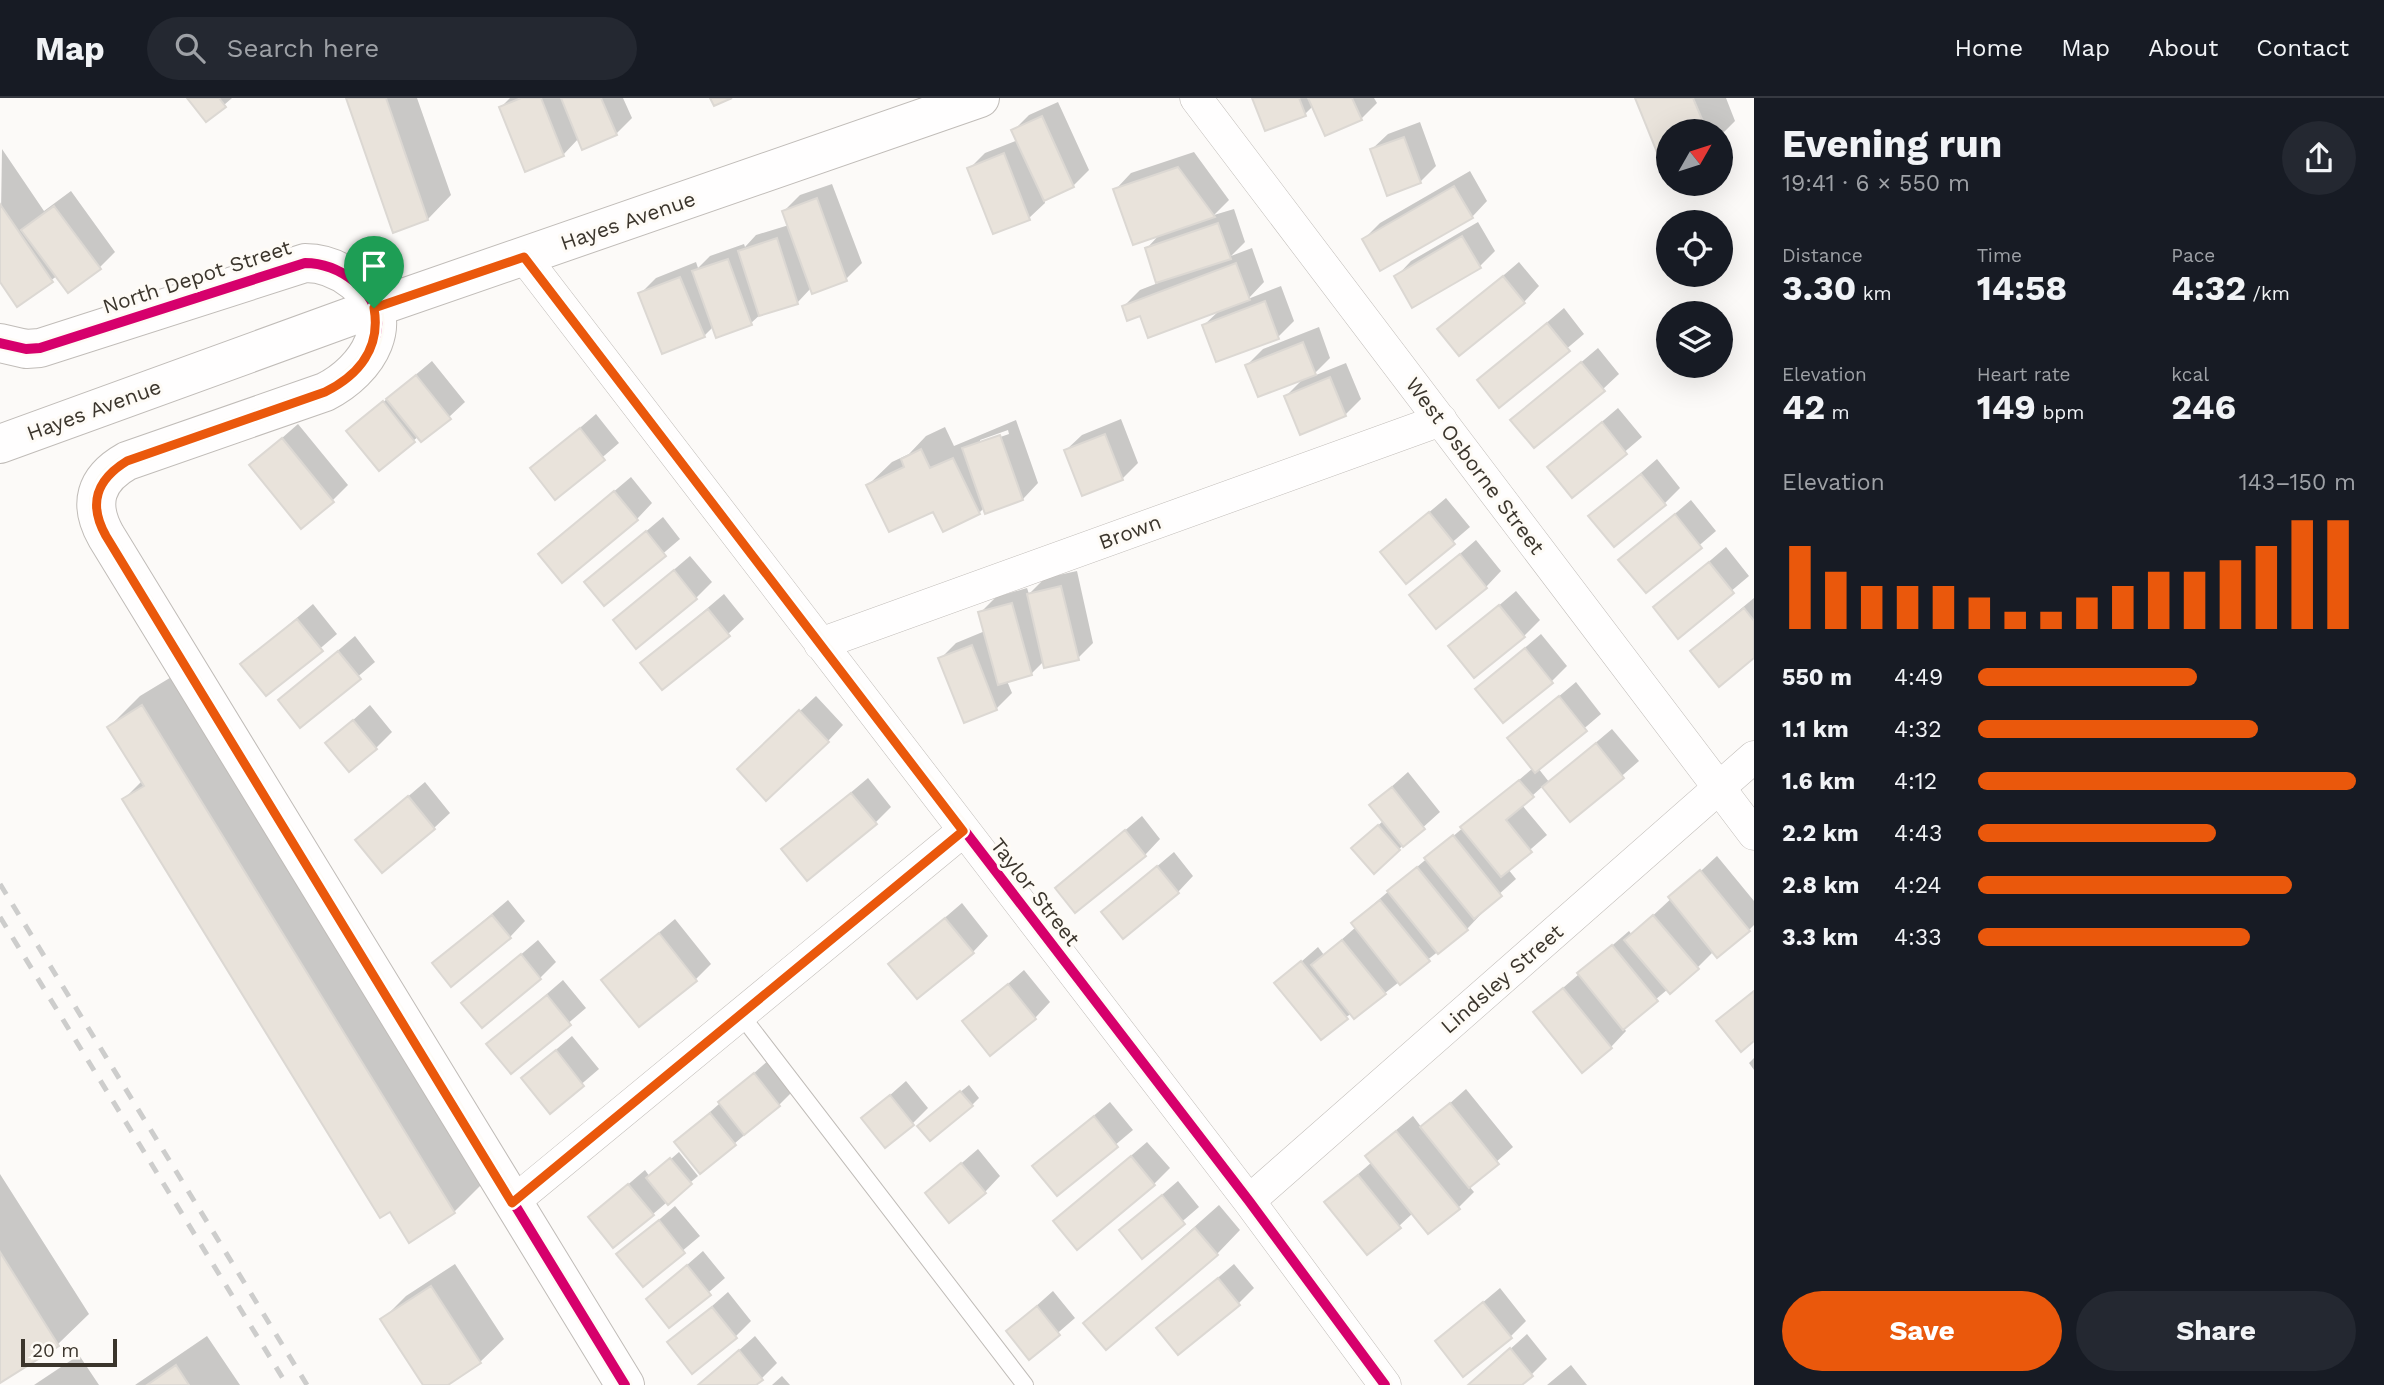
<!DOCTYPE html>
<meta charset="utf-8">
<style>
:root{--surface:#171b24;--page:#242831;--text:#f1f3f6;--muted:#9ea1a6;--line:#363941;--accent:#ea580c}
body{margin:0;font-family:"Work Sans",sans-serif;background:var(--page);color:var(--text);height:100vh;display:flex;flex-direction:column;font-size:26px;white-space:nowrap}
*{box-sizing:border-box;margin:0}
p{font-size:23px;color:var(--muted)}
.icon{flex:none;width:38px;height:38px;fill:none;stroke:currentColor;stroke-width:2;stroke-linecap:round;stroke-linejoin:round}
.map{position:relative;flex:1;overflow:hidden}
.side{display:flex;flex-direction:column;background:var(--surface);width:630px}
.side>*{flex:none}
.needle{width:46px;rotate:51deg}
.controls{position:absolute;left:1656px;top:21px;display:grid;gap:14px}
.controls a{display:grid;place-items:center;width:77px;height:77px;border-radius:50%;background:var(--surface);box-shadow:0 7px 28px #0002;font-size:35px}
.scale{position:absolute;left:21px;bottom:18px;width:96px;box-sizing:border-box;padding-left:7px;border:4px solid #3b352c;border-top:0;font-size:19px;line-height:24px;white-space:nowrap;color:#3b352c;-webkit-text-stroke:5px #fefbf6;paint-order:stroke}
.pin{position:absolute;display:grid;place-items:center;width:60px;height:60px;color:#fff;margin:-72px -30px;border-radius:50% 50% 50% 0;rotate:-45deg;box-shadow:0 0 7px #0007}
.pin .icon{rotate:45deg}
.round{display:grid;place-items:center;flex:none;width:74px;height:74px;border-radius:37px;background:var(--page)}
.summary{display:flex;align-items:center;justify-content:space-between;height:119px;padding:0 28px}
h1{font-size:38px;font-weight:700;line-height:52px}
.figures{display:grid;grid-template-columns:repeat(3,1fr);gap:10px;height:119px;padding:7px 28px}
.figures div{display:grid;align-content:center}
.figures b{font-size:35px;font-weight:700}
.figures small{font-size:19px;font-weight:400}
.figures p{font-size:19px}
.chart{height:196px;padding:14px 28px}
.chart p{display:flex;justify-content:space-between}
.chart svg{width:100%;height:126px;margin-top:7px;stroke:var(--accent);stroke-width:6}
.action{display:flex;gap:14px;margin-top:auto;padding:14px 28px}
.action a{flex:1;height:80px;border-radius:42px;background:var(--accent);color:#fff;font-size:28px;font-weight:700;line-height:80px;text-align:center}
.action a+a{background:var(--page);color:var(--text)}
ul{padding:0 28px;list-style:none;font-size:23px}
li{display:grid;grid-template-columns:112px 84px 1fr;align-items:center;height:52px}
li i{height:18px;border-radius:9px;background:var(--accent)}
header{display:flex;align-items:center;gap:42px;box-sizing:border-box;height:98px;padding:0 35px;background:var(--surface);border-bottom:2px solid var(--line)}
header strong{font-size:33px}
nav{display:flex;gap:38px;margin-inline-start:auto;font-size:24px}
.search{width:490px;height:63px;background:var(--page);display:flex;align-items:center;gap:18px;box-sizing:border-box;padding:0 24px;border-radius:38px;color:var(--muted);font-size:26px}
main{display:flex;flex:1;min-height:0}
.map>svg:first-child{display:block}
.shadow{fill:#0003;fill-rule:evenodd}
.building{fill:#e9e3db;stroke:#dcd8d3;stroke-width:2}
.lines{fill:none;stroke-linecap:round;stroke-linejoin:round}
.lane-casing{stroke:#c0bcb8;stroke-width:18}
.street-casing{stroke:#c0bcb8;stroke-width:33}
.secondary-casing{stroke:#c0bcb8;stroke-width:40}
.primary-casing{stroke:#c0bcb8;stroke-width:40}
.lane{stroke:#fffefe;stroke-width:16}
.street{stroke:#fffefe;stroke-width:32}
.secondary{stroke:#fffefe;stroke-width:38}
.primary{stroke:#fffefe;stroke-width:38}
.rail{stroke:#cdcdcc;stroke-width:5;stroke-dasharray:12 12;stroke-linecap:butt}
.cycleway-casing{stroke:#fefbf6;stroke-width:15}
.cycleway{stroke:#d6006c;stroke-width:10}
.route-casing{stroke:#fff;stroke-width:14}
.route{stroke:#ea580c;stroke-width:9}
.labels{text-anchor:middle;stroke-width:6;stroke-linejoin:round;paint-order:stroke}
.street-label{font-size:21px;fill:#3b352c;stroke:#fefbf6}
</style>
<header>
<strong>Map</strong>
<div class="search"><svg class="icon" aria-label="search" viewBox="0 0 24 24"><circle cx="10" cy="10" r="6"/><path d="M15 15l6 6"/></svg>Search here</div>
<nav><a>Home</a><a>Map</a><a>About</a><a>Contact</a></nav>
</header>
<main>
<div class="map">
<svg width="1754" height="1287" viewBox="0 0 1754 1287">
<rect width="100%" height="100%" fill="#fcfaf8"/>
<path class="shadow" d="M189,0H232L224,7Z
M348,0H417L451,97L428,121Z
M510,0H623L632,20L616,36L579,40L563,57L501,9Z
M1254,0H1374L1377,5L1361,21L1314,7L1305,16Z
M1637,0H1726L1735,23L1720,38V33H1668Z
M1058,4L1089,72L1073,88L1044,101L1045,105L1029,120L969,71L985,55L1018,42L1014,32L1029,17Z
M1420,24L1436,68L1420,84L1372,51L1388,36Z
M2,51L44,113L71,93L115,154L100,169L57,178L17,206L0,181Z
M1194,54L1229,102L1214,117L1234,111L1245,144L1231,158L1252,150L1264,184L1248,201L1281,188L1294,223L1278,239L1217,262L1204,227L1221,211L1141,216L1124,208L1140,192L1158,185L1147,150L1161,135L1116,91L1131,75Z
M1470,73L1487,103L1472,119L1364,141L1380,125Z
M832,86L862,165L846,181L814,193L812,189L797,205L761,216L751,225L714,228L704,238L640,196L656,180L696,164L698,170L710,158L744,146L745,149L756,137L789,127L784,113L800,97Z
M1478,124L1495,153L1480,168L1396,179L1411,163Z
M1519,164L1539,188L1524,204L1440,232Z
M1564,210L1584,236L1500,307L1479,282Z
M1319,229L1330,260L1311,279L1346,265L1361,301L1345,317L1286,298L1305,279L1247,267L1263,251Z
M1598,250L1619,276L1603,291L1513,322Z
M432,263L465,304L449,319L419,338L379,371L349,333Z
M1618,310L1642,339L1573,398L1549,369Z
M596,316L619,345L556,399L532,371Z
M1121,321L1138,365L1122,381L1066,352L1082,337Z
M1016,322L1038,385L1023,401L985,409L979,415L933,412L868,387L892,364L909,356L926,338L945,329L954,348ZM1008,332L1009,336L980,346V342Z
M298,326L348,387L332,403L251,367Z
M1657,361L1680,390L1665,405L1591,418Z
M631,379L652,405L637,421L540,456Z
M1446,400L1470,429L1406,484L1382,454Z
M1691,402L1716,433L1646,493L1621,462Z
M663,419L680,441L604,506L586,484Z
M1476,442L1501,473L1486,489L1411,498Z
M1726,449L1749,478L1678,538L1655,510Z
M690,458L712,484L696,500L615,522Z
M1077,473L1093,545L1078,560L1044,563L1031,576L1007,583L1012,595L996,611L941,560L956,545L985,533L980,515L996,499L1027,490L1029,496L1045,480Z
M1516,493L1540,522L1524,538L1451,548Z
M724,496L744,521L728,536L643,565Z
M1754,500V558L1692,554L1708,538Z
M313,506L337,536L267,596L243,566Z
M1541,536L1567,568L1551,584L1477,591Z
M355,538L375,564L301,627L280,602Z
M173,578L485,1083L454,1114L124,701L142,683L109,629L140,598Z
M1576,584L1601,616L1538,670L1549,684L1612,631L1639,663L1571,722L1543,688L1522,707L1547,737L1508,771L1516,781L1480,813L1482,815L1467,831L1385,895L1346,919L1277,885L1318,849L1324,857L1356,829L1353,825L1369,810L1533,670L1509,640Z
M816,598L843,627L828,643L755,655Z
M370,607L392,634L376,650L327,645Z
M1408,674L1440,714L1399,751L1354,750L1384,722L1371,707Z
M868,680L891,709L875,725L784,751Z
M425,684L450,715L434,730L357,742Z
M1142,718L1160,741L1145,757L1057,790Z
M1174,754L1193,778L1178,794L1103,814Z
M1717,758L1754,803V827L1749,832L1714,853L1697,870L1668,891L1623,929L1626,933L1611,949L1535,914L1629,833L1632,837Z
M508,802L525,823L510,839L434,865Z
M962,805L988,838L973,854L891,866Z
M675,821L711,866L696,881L603,882Z
M538,842L556,864L540,880L464,905Z
M1024,872L1050,904L1035,920L965,923Z
M563,882L586,910L511,974L489,946Z
M1754,892V941L1719,923Z
M572,938L599,971L550,1013L523,980Z
M1754,960V972L1749,965Z
M770,961L795,991L779,1007L734,1046L676,1044Z
M906,983L928,1010L913,1025L864,1020Z
M969,987L979,1000L972,1007L927,1021Z
M1466,991L1513,1049L1469,1088L1474,1094L1458,1110L1413,1115L1399,1128L1326,1104L1372,1064L1367,1058L1383,1043L1413,1018L1422,1030Z
M1110,1004L1133,1032L1057,1096L1034,1068Z
M1147,1044L1170,1070L1154,1086L1055,1123Z
M978,1051L1000,1078L985,1094L927,1095Z
M679,1054L698,1078L653,1116L590,1119L645,1072L650,1079Z
M0,1076L89,1216L58,1246L0,1283Z
M1178,1083L1199,1109L1142,1158L1121,1132Z
M1219,1107L1240,1132L1217,1156L1085,1226Z
M675,1108L700,1138L643,1186L619,1156Z
M703,1153L725,1180L670,1228L648,1201Z
M455,1166L504,1241L480,1264L445,1287H425L382,1222L406,1198Z
M1234,1166L1254,1190L1238,1206L1159,1230Z
M1500,1190L1526,1223L1511,1238L1437,1243Z
M1053,1193L1075,1220L1030,1259L1008,1233Z
M728,1194L751,1223L736,1238L670,1245Z
M1527,1236L1547,1261L1532,1276L1519,1287H1470Z
M207,1238L240,1287H135Z
M755,1238L777,1265L761,1281L753,1287H700Z
M79,1257L99,1287H34Z
M1571,1267L1587,1287H1547Z
M782,1278L790,1287H772Z"/>
<path class="building" d="M187,0H219L226,9L206,24Z
M346,0H386L428,122L393,135Z
M521,0H541L564,58L525,74L499,9Z
M561,0H601L617,37L582,52Z
M710,0H732L714,8Z
M1252,0H1299L1306,18L1265,33Z
M1308,0H1352L1362,22L1325,38Z
M1635,0H1693L1707,33H1668V67L1663,69Z
M1042,18L1074,89L1044,103L1011,32Z
M1404,39L1421,85L1387,98L1370,51Z
M1004,55L1030,122L993,136L967,70Z
M1178,69L1215,119L1133,147L1113,91Z
M1454,88L1473,120L1380,173L1362,141Z
M817,100L847,183L812,196L782,113Z
M0,106L53,184L17,209L0,184Z
M54,108L101,171L68,195L21,132Z
M1218,125L1231,161L1156,185L1145,150Z
M1462,138L1481,170L1412,210L1394,178Z
M777,140L798,206L759,218L738,153Z
M728,161L752,227L716,240L692,173Z
M1236,165L1250,202L1148,240L1140,218L1127,223L1122,208Z
M1503,178L1525,205L1459,258L1437,231Z
M680,179L705,239L662,256L638,195Z
M1265,203L1279,241L1216,264L1202,227Z
M1547,225L1570,253L1499,310L1477,282Z
M1303,244L1316,277L1258,299L1245,267Z
M1581,264L1605,293L1534,350L1510,322Z
M416,277L451,321L421,344L386,301Z
M1330,279L1346,318L1300,337L1284,298Z
M383,303L415,344L379,373L346,333Z
M1602,324L1627,356L1572,400L1547,369Z
M580,330L605,362L555,402L530,370Z
M1105,336L1123,382L1082,398L1064,352Z
M1000,337L1023,402L985,416L962,350Z
M282,340L334,404L301,431L249,367Z
M921,351L930,370L953,360L980,416L943,434L933,414L889,434L866,387L904,369L901,361Z
M1641,376L1666,407L1614,449L1588,418Z
M614,393L638,422L562,485L538,456Z
M1429,414L1455,446L1406,486L1380,454Z
M1675,416L1702,450L1646,495L1618,462Z
M646,433L666,458L604,508L584,484Z
M1460,456L1487,490L1436,531L1409,497Z
M1709,464L1734,495L1678,541L1653,509Z
M674,472L697,501L636,551L613,522Z
M1061,488L1079,562L1044,570L1027,496Z
M1012,505L1032,577L998,587L978,514Z
M1499,507L1525,539L1474,580L1448,548Z
M1744,510L1754,523V560L1719,589L1690,553Z
M708,511L730,538L662,592L640,565Z
M297,521L323,553L266,598L240,566Z
M972,547L997,612L964,625L938,560Z
M1525,550L1553,585L1503,625L1475,591Z
M338,553L361,581L300,630L278,602Z
M1559,598L1587,633L1535,675L1507,640Z
M142,607L455,1115L409,1145L390,1114L380,1120L122,701L144,688L107,629Z
M799,612L829,644L766,703L737,671Z
M353,622L377,651L349,674L325,645Z
M1596,645L1624,680L1570,724L1542,689Z
M1519,682L1534,699L1506,722L1532,754L1501,779L1460,729Z
M1392,689L1425,731L1403,749L1369,707Z
M851,695L877,726L807,783L781,751Z
M408,698L435,731L382,775L355,742Z
M1378,727L1400,752L1374,776L1351,750Z
M1125,732L1146,758L1075,815L1055,790Z
M1453,737L1502,798L1474,821L1424,760Z
M1157,768L1179,795L1123,841L1101,814Z
M1417,769L1468,832L1438,856L1387,793Z
M1700,772L1750,833L1717,860L1668,799Z
M1380,802L1430,863L1400,887L1351,825Z
M492,817L511,840L451,889L432,865Z
M1653,817L1699,871L1670,896L1624,842Z
M945,820L974,855L917,901L888,866Z
M659,835L697,883L639,929L601,882Z
M1342,842L1386,896L1354,921L1311,867Z
M1612,847L1658,903L1623,932L1577,875Z
M521,856L541,881L482,930L461,905Z
M1301,863L1348,921L1321,942L1274,885Z
M1008,886L1036,921L990,958L962,923Z
M1563,890L1612,950L1582,975L1533,914Z
M1754,893V943L1741,954L1716,923Z
M547,897L571,927L511,976L486,946Z
M556,952L584,988L550,1016L521,980Z
M754,975L780,1008L744,1037L718,1004Z
M960,993L973,1008L930,1043L917,1028Z
M890,997L914,1027L885,1050L861,1020Z
M1450,1005L1499,1066L1469,1090L1420,1029Z
M710,1015L736,1047L700,1076L674,1044Z
M1094,1018L1118,1049L1057,1098L1032,1068Z
M1396,1033L1460,1111L1428,1136L1365,1058Z
M1131,1058L1155,1087L1077,1152L1053,1123Z
M670,1060L692,1086L668,1107L646,1080Z
M961,1065L986,1095L949,1125L925,1095Z
M1358,1077L1401,1130L1367,1157L1324,1104Z
M628,1086L654,1117L613,1150L588,1119Z
M1162,1097L1185,1126L1142,1161L1119,1132Z
M659,1122L685,1155L643,1189L616,1156Z
M1195,1130L1218,1157L1106,1252L1083,1225Z
M0,1154L59,1248L0,1285Z
M687,1167L711,1197L669,1230L646,1201Z
M1218,1180L1240,1207L1178,1257L1156,1230Z
M431,1188L481,1265L448,1287H423L380,1221Z
M1483,1204L1512,1240L1463,1279L1435,1243Z
M1037,1208L1060,1237L1029,1262L1006,1233Z
M712,1209L737,1240L692,1276L667,1244Z
M1510,1250L1533,1278L1522,1287H1468Z
M739,1252L763,1282L756,1287H698Z
M176,1267L189,1287H147Z"/>
<g class="lines">
<g class="lane-casing">
<path id="lane" d="M741,917L1025,1287"/>
</g>
<g class="street-casing">
<path id="street" d="M1196,0L1754,736
M524,159L1249,1103L1385,1287
M820,546L1441,322
M1249,1103L1754,659
M512,1105L963,733"/>
</g>
<g class="secondary-casing">
<path id="secondary" d="M0,245L26,251L40,250L305,165C324,165 340,172 354,183C402,221 367,273 325,294L127,363C95,381 88,406 106,438L625,1287"/>
</g>
<g class="primary-casing">
<path id="primary" d="M0,346L374,210L980,0"/>
</g>
<use href="#lane" class="lane"/>
<use href="#street" class="street"/>
<use href="#secondary" class="secondary"/>
<use href="#primary" class="primary"/>
<path class="rail" d="M0,786L307,1287
M0,819L287,1287"/>
<g class="cycleway-casing">
<path id="cycleway" d="M524,159L1249,1103L1385,1287
M0,245L26,251L40,250L305,165C324,165 340,172 354,183C402,221 367,273 325,294L127,363C95,381 88,406 106,438L625,1287"/>
</g>
<use href="#cycleway" class="cycleway"/>
</g>
<g class="lines">
<g class="route-casing">
<path id="route" d="M524,159L963,733L512,1105L106,438C88,406 96,382 127,363L325,294C359,277 381,250 374,210Z"/>
</g>
<use href="#route" class="route"/>
</g>
<g class="labels">
<g class="street-label">
<text transform="translate(628 123) rotate(-19)" y="7">Hayes Avenue</text>
<text transform="translate(197 179) rotate(-18)" y="7">North Depot Street</text>
<text transform="translate(94 312) rotate(-20)" y="7">Hayes Avenue</text>
<text transform="translate(1475 368) rotate(53)" y="7">West Osborne Street</text>
<text transform="translate(1130 434) rotate(-20)" y="7">Brown</text>
<text transform="translate(1035 794) rotate(52)" y="7">Taylor Street</text>
<text transform="translate(1502 881) rotate(-41)" y="7">Lindsley Street</text>
</g>
</g>
</svg>
<div class="controls">
<a><svg class="needle" viewBox="-14 -14 28 28"><path d="M0-13l5 13h-10z" fill="#e53935"/><path d="M0 13l5-13h-10z" fill="#9ea1a6"/></svg></a>
<a><svg class="icon" aria-label="locate" viewBox="0 0 24 24"><circle cx="12" cy="12" r="6"/><path d="M12 2v4M12 18v4M2 12h4M18 12h4"/></svg></a>
<a><svg class="icon" aria-label="layers" viewBox="0 0 24 24"><path d="M12 4l9 5-9 5-9-5zM3 14l9 5 9-5"/></svg></a>
</div>
<div class="scale">20 m</div>
<div class="pin" style="left:374px;top:210px;background:#1e9e55"><svg class="icon" aria-label="arrive" viewBox="0 0 24 24"><path d="M6 21V4h12l-3 4 3 4H6"/></svg></div>
</div>
<section class="side">
<div class="summary"><div><h1>Evening run</h1><p>19:41 · 6 × 550 m</p></div><a class="round"><svg class="icon" aria-label="share" viewBox="0 0 24 24"><path d="M12 15V3M7 8l5-5 5 5M5 13v7h14v-7"/></svg></a></div>
<div class="figures">
<div><p>Distance</p><b>3.30<small> km</small></b></div>
<div><p>Time</p><b>14:58</b></div>
<div><p>Pace</p><b>4:32<small> /km</small></b></div>
</div>
<div class="figures">
<div><p>Elevation</p><b>42<small> m</small></b></div>
<div><p>Heart rate</p><b>149<small> bpm</small></b></div>
<div><p>kcal</p><b>246</b></div>
</div>
<div class="chart"><p><span>Elevation</span>143–150 m</p>
<svg viewBox="0 0 160 44" preserveAspectRatio="none"><path d="M5 44V15M15 44V24M25 44V29M35 44V29M45 44V29M55 44V33M65 44V38M75 44V38M85 44V33M95 44V29M105 44V24M115 44V24M125 44V20M135 44V15M145 44V6M155 44V6"/></svg>
</div>
<ul>
<li><b>550 m</b>4:49<i style="width:58%"></i></li>
<li><b>1.1 km</b>4:32<i style="width:74%"></i></li>
<li><b>1.6 km</b>4:12<i style="width:100%"></i></li>
<li><b>2.2 km</b>4:43<i style="width:63%"></i></li>
<li><b>2.8 km</b>4:24<i style="width:83%"></i></li>
<li><b>3.3 km</b>4:33<i style="width:72%"></i></li>
</ul>
<div class="action"><a>Save</a><a>Share</a></div>
</section>
</main>
